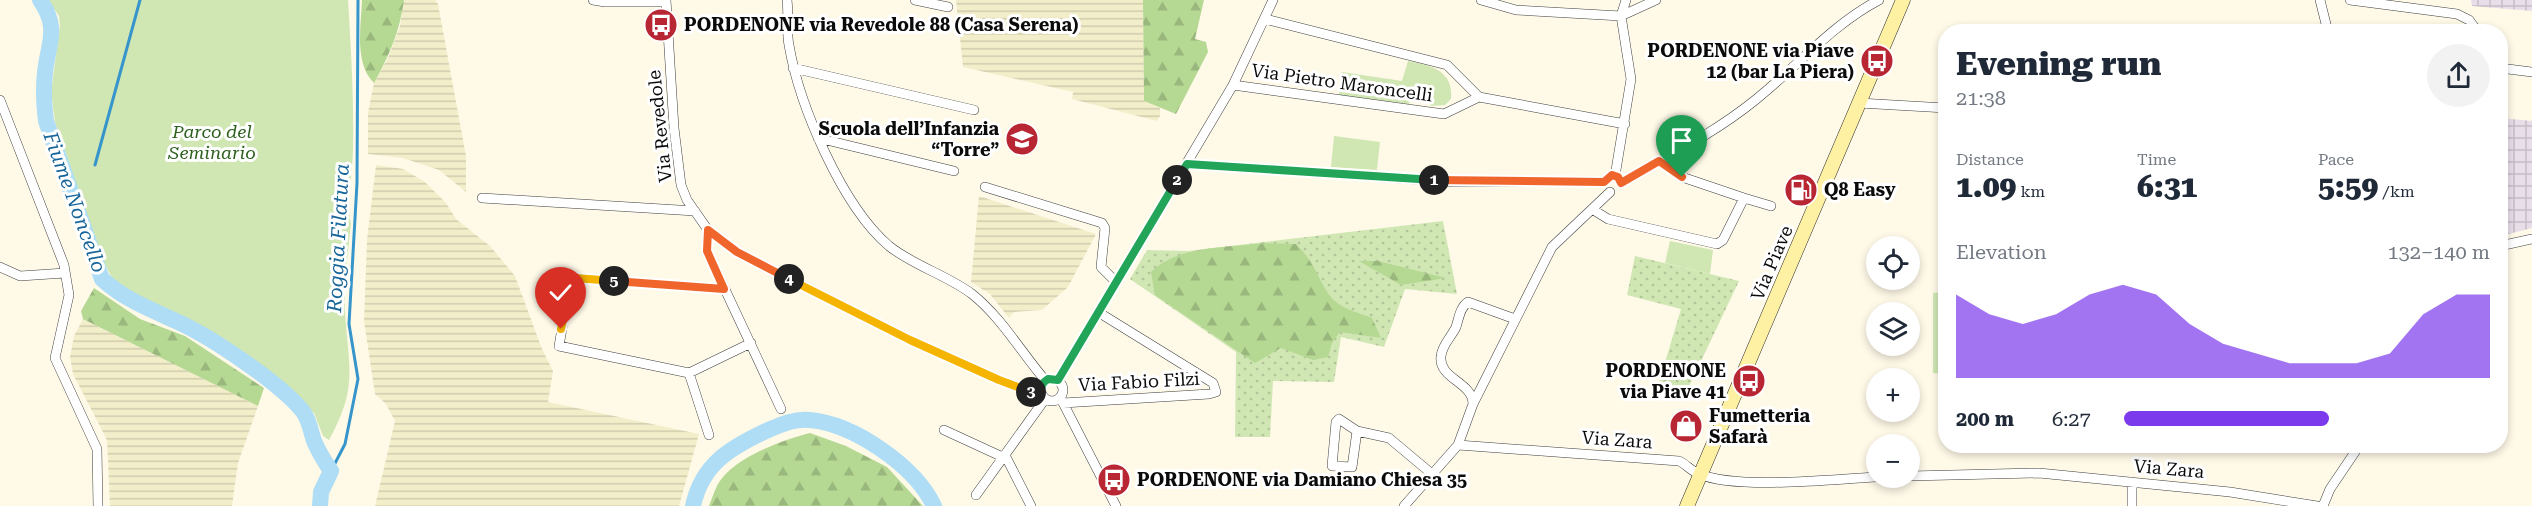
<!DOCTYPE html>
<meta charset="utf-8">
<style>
:root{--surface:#fff;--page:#f2f2f3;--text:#1f2937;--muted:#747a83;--accent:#7c3aed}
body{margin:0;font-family:"Roboto Serif",serif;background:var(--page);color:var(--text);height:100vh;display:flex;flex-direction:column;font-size:22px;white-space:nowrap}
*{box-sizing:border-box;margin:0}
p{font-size:20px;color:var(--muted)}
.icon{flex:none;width:33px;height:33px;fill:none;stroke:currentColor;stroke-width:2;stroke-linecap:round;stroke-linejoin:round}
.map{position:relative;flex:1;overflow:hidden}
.side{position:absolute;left:1938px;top:24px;width:570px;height:429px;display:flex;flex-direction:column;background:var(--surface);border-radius:24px;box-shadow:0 3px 9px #0003}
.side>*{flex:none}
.buttons{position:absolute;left:1866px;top:236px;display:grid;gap:12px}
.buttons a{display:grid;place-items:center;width:54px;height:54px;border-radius:50%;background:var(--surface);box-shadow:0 3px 9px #0003;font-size:30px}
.pin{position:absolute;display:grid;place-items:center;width:51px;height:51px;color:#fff;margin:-62px -26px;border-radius:50% 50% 50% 0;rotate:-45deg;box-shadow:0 0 6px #0007}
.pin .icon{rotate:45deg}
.km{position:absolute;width:30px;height:30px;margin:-15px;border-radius:50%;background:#222;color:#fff;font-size:16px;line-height:30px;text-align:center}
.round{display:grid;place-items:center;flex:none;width:63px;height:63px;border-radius:32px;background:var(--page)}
.summary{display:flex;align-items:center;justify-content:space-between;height:102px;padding:0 18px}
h1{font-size:33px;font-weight:800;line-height:45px}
.stats{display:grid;grid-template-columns:repeat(3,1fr);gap:9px;height:102px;padding:6px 18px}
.stats div{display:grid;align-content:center}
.stats b{font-size:30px;font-weight:800}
.stats small{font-size:16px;font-weight:400}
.stats p{font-size:16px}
.chart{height:168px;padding:12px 18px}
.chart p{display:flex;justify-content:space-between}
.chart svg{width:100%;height:108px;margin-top:6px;fill:var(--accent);opacity:.7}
ul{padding:0 18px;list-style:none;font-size:20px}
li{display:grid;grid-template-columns:96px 72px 1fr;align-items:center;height:45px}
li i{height:15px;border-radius:8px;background:var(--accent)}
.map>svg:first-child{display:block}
.industrial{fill:url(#industrial-grid)}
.farmland{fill:url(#farmland-rules)}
.grass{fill:url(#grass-dots)}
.forest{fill:url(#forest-firs)}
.park{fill:#d0e7b4}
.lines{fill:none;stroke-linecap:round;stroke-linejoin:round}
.stream{stroke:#3695cb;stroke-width:3}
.river{stroke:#aeddf5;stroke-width:16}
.street-casing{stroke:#3e3e3e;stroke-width:10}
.secondary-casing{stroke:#2d2d2d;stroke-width:15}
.street{stroke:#fff;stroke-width:9}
.secondary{stroke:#fef1a4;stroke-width:14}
.split-1-casing{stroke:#fff;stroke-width:12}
.split-2-casing{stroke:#fff;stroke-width:12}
.split-3-casing{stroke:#fff;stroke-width:12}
.split-4-casing{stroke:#fff;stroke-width:12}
.split-5-casing{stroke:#fff;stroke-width:12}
.split-6-casing{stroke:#fff;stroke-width:12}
.split-1{stroke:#f0652b;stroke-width:8}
.split-2{stroke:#22a559;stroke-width:8}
.split-3{stroke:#22a559;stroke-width:8}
.split-4{stroke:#f5b400;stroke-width:8}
.split-5{stroke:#f0652b;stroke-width:8}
.split-6{stroke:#f5b400;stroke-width:8}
.labels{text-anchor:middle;stroke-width:6;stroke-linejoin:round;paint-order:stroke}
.poi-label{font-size:18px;font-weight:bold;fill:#0b0b0b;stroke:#fff;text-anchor:start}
.street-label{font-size:18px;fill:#0b0b0b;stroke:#fff}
.park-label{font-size:18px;font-style:italic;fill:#2d601d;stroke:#fff}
.water-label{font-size:20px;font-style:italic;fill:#176599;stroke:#fff}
</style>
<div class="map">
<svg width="2532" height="506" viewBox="0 0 2532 506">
<defs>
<pattern id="industrial-grid" width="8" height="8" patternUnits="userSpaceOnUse" patternTransform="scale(1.5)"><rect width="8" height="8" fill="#e8deea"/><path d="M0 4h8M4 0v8" fill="none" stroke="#c6bdc7"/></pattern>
<pattern id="farmland-rules" width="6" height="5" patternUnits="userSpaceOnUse" patternTransform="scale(1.5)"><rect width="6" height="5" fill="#f3eeca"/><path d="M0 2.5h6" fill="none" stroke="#cfcbac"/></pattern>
<pattern id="grass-dots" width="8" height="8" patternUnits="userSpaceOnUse" patternTransform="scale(1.5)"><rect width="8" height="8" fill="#d0e7b4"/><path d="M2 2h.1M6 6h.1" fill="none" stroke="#b1c599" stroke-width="1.8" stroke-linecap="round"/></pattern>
<pattern id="forest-firs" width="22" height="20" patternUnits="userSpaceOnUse" patternTransform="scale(1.5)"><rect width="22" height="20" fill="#b5d893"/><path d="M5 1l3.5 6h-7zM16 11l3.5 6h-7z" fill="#9ab87d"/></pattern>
</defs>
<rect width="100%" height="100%" fill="#fff9e8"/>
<path class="industrial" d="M2471,0H2532V11L2472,6Z
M2501,118L2532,121V228L2501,236Z"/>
<path class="farmland" d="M404,0H435L438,4L466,156V192L439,170L403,158L368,154V113L374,83L388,58L400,26Z
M956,0H1143L1144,101L1160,108V116L1157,121L1072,99L1073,92L963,67Z
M376,165L403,169L425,182L446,203L456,219L490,246L515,276L542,349L553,371L548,402L699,434L679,506H375L395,421L386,404L375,394L364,321L367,240Z
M979,196L1096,234L1068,287L1042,310L1014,312L1009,318L990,294L971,282Z
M83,319L258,406L238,463L232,506H110L107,440L73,374L70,357L74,336Z"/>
<path class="grass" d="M1443,221L1457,294L1405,289L1384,347L1341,337L1334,382L1273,381L1270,437H1235L1236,352L1130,279L1147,250L1188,251Z
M1635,256L1739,281L1685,395L1657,389L1681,309L1627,295Z"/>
<path class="forest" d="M362,0H404C400,31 389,56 374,83C354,63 361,27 362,0Z
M1143,0H1204L1195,39L1206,42L1208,52L1176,114L1144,101Z
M1264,243L1296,244C1316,264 1316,276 1330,296C1339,308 1359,313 1372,318L1381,338L1340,332L1332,343L1328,357L1313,360L1281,348L1255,363L1155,295L1151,272C1178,245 1228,248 1264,243Z
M1359,261H1378L1446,278L1401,285Z
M94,288L140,319L185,336L264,388L258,406L83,319L81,311Z
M810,433L846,446L887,467L923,506H709C712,499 714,491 718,484C733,458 782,440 810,433Z"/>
<path class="park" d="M48,0H348C351,49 354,100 353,149C353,168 346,209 351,223C348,252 344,282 345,311C348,367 359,386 329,440L323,436L314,413L271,374L193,323L127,290L112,278L100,255L55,122L51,92L60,25L59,16Z
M1408,61C1428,65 1454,69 1451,99L1445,105L1430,106V103L1410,101L1409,104L1339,95L1342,72L1402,81Z
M1334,136L1380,142L1377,170L1331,167Z
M1670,241L1713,250L1710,274L1665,263Z
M1945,292V374L1933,373V293Z"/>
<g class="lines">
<path class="stream" d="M95,165L140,0
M331,471L345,444L358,379L349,324L357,183L358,0"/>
<path class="river" d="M40,0C60,29 48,42 45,73C43,89 44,105 46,121L102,279C125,300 150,309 178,322C211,337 283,385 304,413C310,422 311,434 315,443C319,453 325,462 331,471L321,492L320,506
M693,506C702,464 730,448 766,431C780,425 795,418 810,420C854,424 915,466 934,506"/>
<g class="street-casing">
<path id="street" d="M593,0L605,2H666
M666,0L674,128L681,185L687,200L708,230L737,252L910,340L999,380L1030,392L1040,391
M787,0C789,15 786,31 789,45C799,105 842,206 889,246C914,266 947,275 972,294C1001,317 1021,352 1045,380
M915,0L948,7
M1481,0L1516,10L1621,16L1656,0
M2320,0L2328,32
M2350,0L2457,14L2469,20L2478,32
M1265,19L1447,65L1479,97L1625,124
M793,68L974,110
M2500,68L2532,72
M1233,85L1444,114L1479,97
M0,100L64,265L69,295L55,358L97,449L98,506
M1859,103L1946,108
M818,138L954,171
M1659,161L1682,177L1744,198
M1187,164L1454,182H1604
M1615,176L1631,79L1621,16L1626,0
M1621,183C1666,157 1713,134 1754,101C1796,68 1831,25 1879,0
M985,187L1102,223L1105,228L1101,267L1116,282
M482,198L695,211
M1592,209L1608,219L1717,244L1723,240L1744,198L1771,206
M708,230L707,251L781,409
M2500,246L2532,239
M0,267L20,276L65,273
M724,289L550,276L565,311L559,346L689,373L751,343
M689,373L709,435
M1041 390a11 11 0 1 1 22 0a11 11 0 1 1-22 0Z
M1058,380L1233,85L1273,0
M1060,397L1116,506
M1063,403L1209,394L1216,392L1213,383L1098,312
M1473,404C1473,382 1438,379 1441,356C1442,345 1452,336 1456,327C1459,318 1460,307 1468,302L1515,319
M944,430L1007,459L1031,506
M1357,431L1352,467L1332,466L1336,422L1339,419L1357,431L1389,438L1432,474
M1458,445L1679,461C1686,464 1691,471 1699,474C1738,490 1832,479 1876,477
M1910,476L2039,473L2230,492L2317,506
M976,495L1045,399
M1404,506L1458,445L1473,404L1552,247L1610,192
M2132,506V482
M2323,506L2330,489L2359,446"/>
</g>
<g class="secondary-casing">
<path id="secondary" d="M1687,506L1903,0"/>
</g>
<use href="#street" class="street"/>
<use href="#secondary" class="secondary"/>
</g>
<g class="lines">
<g class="split-1-casing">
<path id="split-1" d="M1434,180L1604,182L1612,175L1618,177L1621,183L1659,161L1682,177"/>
</g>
<g class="split-2-casing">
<path id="split-2" d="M1177,180L1187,164L1434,180"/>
</g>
<g class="split-3-casing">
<path id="split-3" d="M1031,392L1040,391L1043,383L1048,379L1058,380L1177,180"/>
</g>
<g class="split-4-casing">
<path id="split-4" d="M789,279L910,340L999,380L1031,392"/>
</g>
<g class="split-5-casing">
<path id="split-5" d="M614,281L724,289L707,251L708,230L737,252L789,279"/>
</g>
<g class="split-6-casing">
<path id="split-6" d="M561,329L565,311L550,276L614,281"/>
</g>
<use href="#split-1" class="split-1"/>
<use href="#split-2" class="split-2"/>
<use href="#split-3" class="split-3"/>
<use href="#split-4" class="split-4"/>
<use href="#split-5" class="split-5"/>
<use href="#split-6" class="split-6"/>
</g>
<defs>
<g id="bus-disc" transform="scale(1.725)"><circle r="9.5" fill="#b72632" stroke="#fff"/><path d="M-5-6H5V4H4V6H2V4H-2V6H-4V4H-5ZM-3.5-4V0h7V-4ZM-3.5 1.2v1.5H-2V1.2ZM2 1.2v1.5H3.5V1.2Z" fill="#fff"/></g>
<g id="school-disc" transform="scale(1.725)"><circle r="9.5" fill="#b72632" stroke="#fff"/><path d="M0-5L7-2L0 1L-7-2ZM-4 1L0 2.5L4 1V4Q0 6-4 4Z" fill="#fff"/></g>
<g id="fuel-disc" transform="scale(1.725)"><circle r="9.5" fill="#b72632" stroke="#fff"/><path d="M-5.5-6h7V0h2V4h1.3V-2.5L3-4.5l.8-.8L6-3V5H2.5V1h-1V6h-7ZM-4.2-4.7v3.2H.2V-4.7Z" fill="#fff"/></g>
<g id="shop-disc" transform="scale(1.725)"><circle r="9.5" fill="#b72632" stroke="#fff"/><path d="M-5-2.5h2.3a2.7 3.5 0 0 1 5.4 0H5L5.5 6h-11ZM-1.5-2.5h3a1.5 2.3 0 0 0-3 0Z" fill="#fff"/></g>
</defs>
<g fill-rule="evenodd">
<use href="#bus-disc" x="661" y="25"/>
<use href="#bus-disc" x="1877" y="61"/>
<use href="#school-disc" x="1022" y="139"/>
<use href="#fuel-disc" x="1801" y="190"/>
<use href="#bus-disc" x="1749" y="381"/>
<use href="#shop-disc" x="1686" y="426"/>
<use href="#bus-disc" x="1114" y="480"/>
</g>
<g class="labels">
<g class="poi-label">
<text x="684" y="31">PORDENONE via Revedole 88 (Casa Serena)</text>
<text x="1854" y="57" text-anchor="end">PORDENONE via Piave<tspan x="1854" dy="21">12 (bar La Piera)</tspan></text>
<text x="999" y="135" text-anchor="end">Scuola dell’Infanzia<tspan x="999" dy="21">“Torre”</tspan></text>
<text x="1824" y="196">Q8 Easy</text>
<text x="1726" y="377" text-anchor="end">PORDENONE<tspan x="1726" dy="21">via Piave 41</tspan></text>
<text x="1709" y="422">Fumetteria<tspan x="1709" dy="21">Safarà</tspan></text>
<text x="1137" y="486">PORDENONE via Damiano Chiesa 35</text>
</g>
<g class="street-label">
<text transform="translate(1342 83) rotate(8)" y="6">Via Pietro Maroncelli</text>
<text transform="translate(660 126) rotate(-96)" y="6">Via Revedole</text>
<text transform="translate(1772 263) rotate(-67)" y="6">Via Piave</text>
<text transform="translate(1139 382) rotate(-3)" y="6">Via Fabio Filzi</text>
<text transform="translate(1617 440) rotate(4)" y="6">Via Zara</text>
<text transform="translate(2169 469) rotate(5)" y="6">Via Zara</text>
</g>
<g class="park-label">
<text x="212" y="138">Parco del<tspan x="212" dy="21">Seminario</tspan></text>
</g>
<g class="water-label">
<text transform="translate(75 202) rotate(70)" y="7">Fiume Noncello</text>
<text transform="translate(338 238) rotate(-87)" y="7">Roggia Filatura</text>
</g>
</g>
</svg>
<div class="buttons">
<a><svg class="icon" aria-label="locate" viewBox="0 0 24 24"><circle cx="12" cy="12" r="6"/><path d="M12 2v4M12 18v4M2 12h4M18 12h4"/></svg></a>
<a><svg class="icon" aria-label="layers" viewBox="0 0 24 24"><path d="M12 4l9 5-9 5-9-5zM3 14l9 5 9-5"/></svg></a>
<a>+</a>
<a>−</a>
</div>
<div class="pin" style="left:1682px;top:177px;background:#1e9e55"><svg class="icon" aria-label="arrive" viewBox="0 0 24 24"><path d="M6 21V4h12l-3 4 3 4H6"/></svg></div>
<div class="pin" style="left:561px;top:329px;background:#d93025"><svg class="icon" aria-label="check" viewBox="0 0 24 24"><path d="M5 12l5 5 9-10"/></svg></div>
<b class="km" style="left:1434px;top:180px">1</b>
<b class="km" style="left:1177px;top:180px">2</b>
<b class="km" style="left:1031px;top:392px">3</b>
<b class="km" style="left:789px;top:279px">4</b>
<b class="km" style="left:614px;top:281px">5</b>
<section class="side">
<div class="summary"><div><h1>Evening run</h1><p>21:38</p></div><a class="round"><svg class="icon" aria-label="share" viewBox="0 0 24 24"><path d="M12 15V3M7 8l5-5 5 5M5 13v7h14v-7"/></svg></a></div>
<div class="stats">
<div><p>Distance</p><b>1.09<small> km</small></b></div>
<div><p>Time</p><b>6:31</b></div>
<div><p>Pace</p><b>5:59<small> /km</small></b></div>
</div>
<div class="chart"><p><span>Elevation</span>132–140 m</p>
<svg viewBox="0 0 160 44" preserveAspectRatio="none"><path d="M0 44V10L10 18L20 22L30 18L40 10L50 6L60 10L70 22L80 30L90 34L100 38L110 38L120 38L130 34L140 18L150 10L160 10V44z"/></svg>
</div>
<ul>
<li><b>200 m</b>6:27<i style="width:56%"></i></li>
</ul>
</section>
</div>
